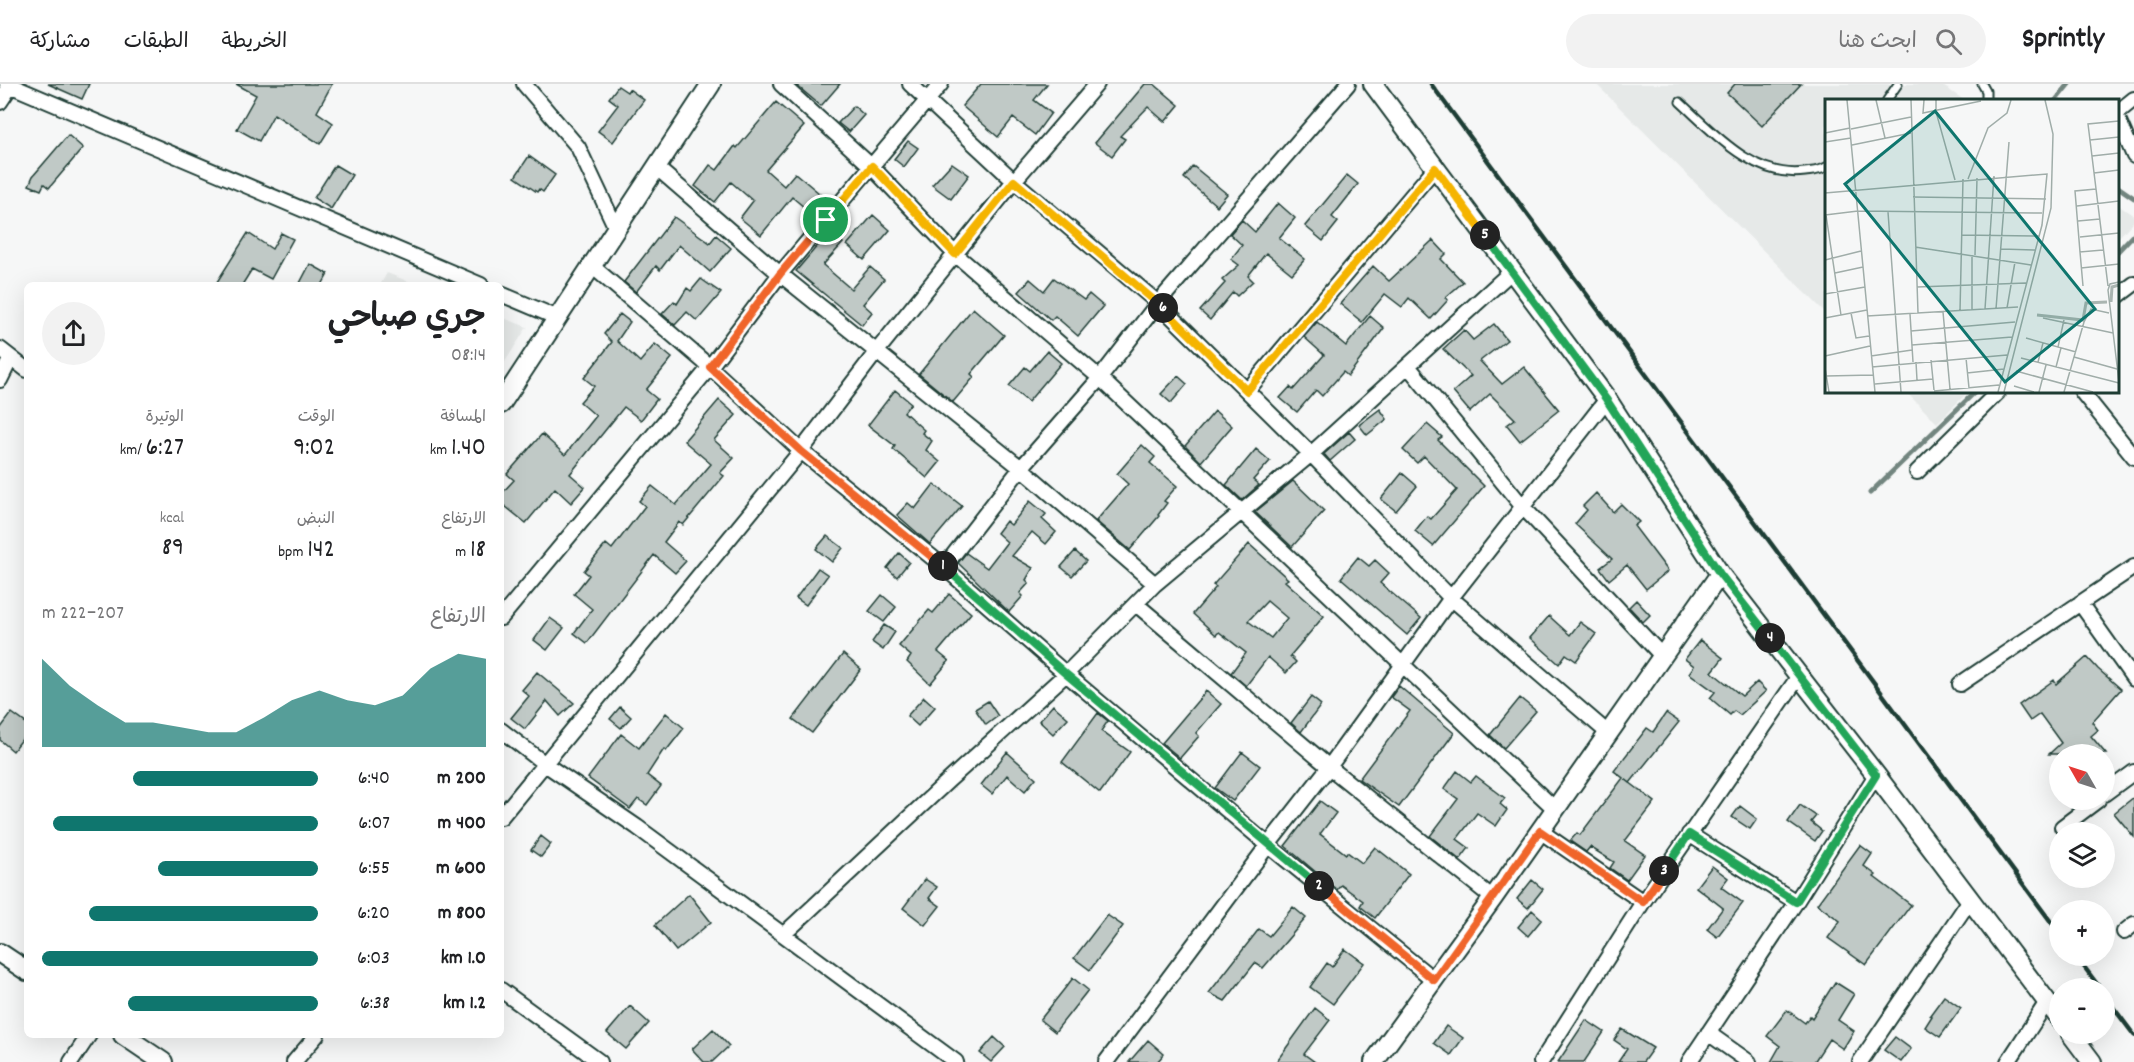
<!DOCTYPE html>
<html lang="ar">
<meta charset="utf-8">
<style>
:root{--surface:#fff;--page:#f2f2f2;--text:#202124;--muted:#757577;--line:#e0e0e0;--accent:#0f766e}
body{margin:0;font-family:Dekko,"Playpen Sans Arabic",sans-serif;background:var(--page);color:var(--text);direction:rtl;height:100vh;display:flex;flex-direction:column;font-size:22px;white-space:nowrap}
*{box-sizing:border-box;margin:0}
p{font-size:20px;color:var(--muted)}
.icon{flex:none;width:33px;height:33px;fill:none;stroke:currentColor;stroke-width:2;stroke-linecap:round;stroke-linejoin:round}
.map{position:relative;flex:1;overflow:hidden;direction:ltr}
.drawer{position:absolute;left:24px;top:198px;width:480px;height:756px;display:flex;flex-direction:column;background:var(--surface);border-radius:9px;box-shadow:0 6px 24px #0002;direction:rtl}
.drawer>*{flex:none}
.needle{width:39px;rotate:309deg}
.controls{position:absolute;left:2049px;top:660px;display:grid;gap:12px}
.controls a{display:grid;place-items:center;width:66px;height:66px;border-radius:50%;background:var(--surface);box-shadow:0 6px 24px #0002;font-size:30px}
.pin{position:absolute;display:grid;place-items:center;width:51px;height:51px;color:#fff;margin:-26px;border:3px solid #fff;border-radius:50%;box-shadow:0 2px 6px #0007}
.km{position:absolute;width:30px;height:30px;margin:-15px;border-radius:50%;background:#222;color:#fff;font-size:16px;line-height:30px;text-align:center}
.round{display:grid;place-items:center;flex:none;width:63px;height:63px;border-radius:32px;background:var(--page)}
.summary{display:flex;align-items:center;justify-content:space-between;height:102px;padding:0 18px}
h1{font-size:33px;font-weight:600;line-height:45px}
.stats{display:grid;grid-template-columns:repeat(3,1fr);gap:9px;height:102px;padding:6px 18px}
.stats div{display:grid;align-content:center}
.stats b{font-size:26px;font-weight:600}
.stats small{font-size:16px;font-weight:400}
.stats p{font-size:16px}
.chart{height:168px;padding:12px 18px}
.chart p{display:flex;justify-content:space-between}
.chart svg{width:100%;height:108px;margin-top:6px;fill:var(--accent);opacity:.7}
ul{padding:0 18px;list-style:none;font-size:20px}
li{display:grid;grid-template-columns:96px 72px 1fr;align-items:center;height:45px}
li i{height:15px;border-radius:8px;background:var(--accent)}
header{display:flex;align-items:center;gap:36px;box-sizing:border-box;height:84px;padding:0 30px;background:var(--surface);border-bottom:2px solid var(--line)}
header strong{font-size:28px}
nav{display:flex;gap:33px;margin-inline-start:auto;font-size:21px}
.search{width:420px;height:54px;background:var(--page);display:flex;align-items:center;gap:15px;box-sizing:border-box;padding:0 21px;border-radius:33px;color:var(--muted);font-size:22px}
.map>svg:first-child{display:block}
.built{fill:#e6e9e8}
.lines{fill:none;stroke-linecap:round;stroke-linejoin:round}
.stream{stroke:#72857f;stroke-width:5}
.building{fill:#c0c9c6;stroke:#1f3d34;stroke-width:1.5;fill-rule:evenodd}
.lane-casing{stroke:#1f3d34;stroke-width:11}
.street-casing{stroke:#1f3d34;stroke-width:18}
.secondary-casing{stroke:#1f3d34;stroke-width:22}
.lane{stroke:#fff;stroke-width:7}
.street{stroke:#fff;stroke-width:14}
.secondary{stroke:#fff;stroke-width:18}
.rail{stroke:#1f3d34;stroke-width:4.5}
.split-1-casing{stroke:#fff;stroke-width:12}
.split-2-casing{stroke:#fff;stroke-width:12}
.split-3-casing{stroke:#fff;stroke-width:12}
.split-4-casing{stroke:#fff;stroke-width:12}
.split-5-casing{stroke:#fff;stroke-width:12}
.split-6-casing{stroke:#fff;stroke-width:12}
.split-7-casing{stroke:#fff;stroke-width:12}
.split-1{stroke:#f0652b;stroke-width:8}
.split-2{stroke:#22a559;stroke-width:8}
.split-3{stroke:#f0652b;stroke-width:8}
.split-4{stroke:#22a559;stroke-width:8}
.split-5{stroke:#22a559;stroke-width:8}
.split-6{stroke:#f5b400;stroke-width:8}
.split-7{stroke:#f5b400;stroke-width:8}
.inset-river{fill:none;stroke:#aab5b1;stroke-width:3}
.inset-road{fill:none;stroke:#a0ada9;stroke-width:1.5}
.view{fill:#0f766e;fill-opacity:0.15;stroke:#0f766e;stroke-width:3}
.inset-edge{fill:none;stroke:#1f3d34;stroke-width:3}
</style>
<header>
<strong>Sprintly</strong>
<div class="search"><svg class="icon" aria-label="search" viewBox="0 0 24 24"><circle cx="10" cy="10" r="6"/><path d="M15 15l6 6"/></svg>ابحث هنا</div>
<nav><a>الخريطة</a><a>الطبقات</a><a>مشاركة</a></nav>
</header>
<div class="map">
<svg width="2134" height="978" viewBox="0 0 2134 978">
<rect width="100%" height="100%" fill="#f6f7f7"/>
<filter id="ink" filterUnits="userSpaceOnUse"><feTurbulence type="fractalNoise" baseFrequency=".0167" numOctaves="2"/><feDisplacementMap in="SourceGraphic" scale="12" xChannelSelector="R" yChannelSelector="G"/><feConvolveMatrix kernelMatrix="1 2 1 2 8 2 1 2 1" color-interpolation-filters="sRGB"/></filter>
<g filter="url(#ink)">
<path class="built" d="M1596,0H1940L1964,16H1826V229Z
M2118,121L2134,132V137L2118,154Z
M387,189L417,201H380Z
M501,233L527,243L501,284Z
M1906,308H1968L1937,339Z"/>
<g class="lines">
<path class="stream" d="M2056,16L2069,0
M2118,103L2134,114
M2118,167L2134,150
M1870,409L1975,308"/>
</g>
<path class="building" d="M48,0H89L82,15Z
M236,0H332L317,28L333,39L320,60L274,30L259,57L237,45L256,11Z
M795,0H840L821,22Z
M981,0H1047L1034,16L1051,29L1035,51L1013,34L998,53L962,22Z
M1145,0H1154L1179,21L1165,38L1148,23L1120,52L1125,55L1112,72L1095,59Z
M1735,0H1801L1762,42L1727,9Z
M618,2L627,8L629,5L644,16L613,58L598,47L618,21L609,14Z
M776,18L804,42L766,86L784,102L795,89L825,114L811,129L792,113L761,151L740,134L753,117L731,98L715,118L695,102L710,81L717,86L735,62L737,64Z
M854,22L864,31L849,48L838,39Z
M68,51L83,64L49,104L44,100L41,106L29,101L33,92Z
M908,57L918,64L904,83L894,75Z
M529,72L555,91L543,108L539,105L537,108L515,93Z
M952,79L969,91L951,115L932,101Z
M335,81L352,91L331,125L314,114Z
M1193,82L1227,110L1217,122L1184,94Z
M1347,91L1358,100L1332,133L1338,138L1323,157L1305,142Z
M1278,119L1295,134L1279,154L1305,175L1292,190L1266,169L1248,192L1253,197L1237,212L1233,208L1210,236L1200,227L1225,199L1222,196L1239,181L1231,175L1242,161L1230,150L1242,136L1255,148Z
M873,131L890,146L864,176L847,161Z
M674,133L710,159L716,151L731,164L710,188L679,161L660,186L656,182L636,208L624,198Z
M830,147L843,159L823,181L851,205L870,183L884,195L863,220L872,228L862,241L796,187Z
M248,149L272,165L281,149L293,155L271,195L252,185L242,201H215Z
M1433,156L1446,170L1441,175L1463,198L1445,214L1448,216L1431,235L1409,214L1402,223L1385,210L1362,238L1340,220L1373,182L1389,197Z
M310,180L328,190L322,201H299Z
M1054,194L1084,216L1089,210L1103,222L1078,252L1055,232L1051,236L1019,208L1030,195L1044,207Z
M701,195L721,209L697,237L687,228L675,241L662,230L674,217L677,220L687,204L691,207Z
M973,224L1004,251L971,290L974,293L953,318L919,290Z
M620,230L630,238L617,257L640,278L655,260L672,274L646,306L657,315L641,336L624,323L570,390L585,403L571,419L555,404L526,439L501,419V410L514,396L507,390L542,350L565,371L596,332L580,318L594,302L584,294L612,258L604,250Z
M1370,232L1384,244L1348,292L1343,288L1322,312L1316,306L1297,328L1280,314L1290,303L1293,306L1324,271L1304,253L1317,238L1346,262Z
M1494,240L1507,256L1480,277L1502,300L1524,283L1559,326L1520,357L1507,341L1515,335L1490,310L1470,328L1453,308L1471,292L1443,265L1464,246L1473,256Z
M1047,267L1061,279L1028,318L1009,302L1025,283L1030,287Z
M1178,292L1187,300L1171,319L1161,310Z
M895,306L911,319L904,328L924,346L922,349L932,357L926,366L940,378L927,394L893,365L895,362L868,341Z
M719,316L736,331L714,356L734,374L720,389L724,392L683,441L679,438L664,458L686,477L675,489L654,471L587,559L574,549L592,525L574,510L589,491L584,487L606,460L612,465L645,422L639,417L652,402L676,421L711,380L684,357Z
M1380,325L1387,335L1367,351L1359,341Z
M1215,327L1232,342L1201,378L1185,362Z
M1427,340L1442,353L1438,356L1484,402L1433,462L1415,447L1427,432L1431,435L1457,406L1424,372L1417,379L1403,366Z
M1349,348L1355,355L1330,377L1324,370Z
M1142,361L1155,373L1150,379L1177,402L1164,417L1167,419L1158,431L1159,432L1130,466L1096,437L1128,400L1117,390Z
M1256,365L1270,377L1253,396L1259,401L1242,416L1226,401Z
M1402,389L1417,402L1396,427L1381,415Z
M1293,397L1324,427L1292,463L1255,428Z
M934,400L962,422L930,460L897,431L908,419L915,425Z
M1596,409L1613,428L1621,420L1639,438L1634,442L1668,487L1646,505L1627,481L1609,496L1600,484L1612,475L1575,440L1587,426L1583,422Z
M1030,417L1046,430L1042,435L1056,448L1046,460L1032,448L1012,472L1033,484L1026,496L1029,499L1020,509L1023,512L1009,528L958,479L966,469L987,484L1007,458L997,449L1006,437L1011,441Z
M827,452L843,464L832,478L816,465Z
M1249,460L1288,495L1285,497L1324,532L1290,572L1296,578L1286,589L1268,573L1246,602L1231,589L1246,569L1219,548L1216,551L1193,530L1216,503L1213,501ZM1267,517L1287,534L1271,554L1248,537Z
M1075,467L1086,477L1072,492L1061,483Z
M899,469L909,478L897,493L887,484Z
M1358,473L1369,482L1375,476L1389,489L1380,499L1421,534L1407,551L1341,494Z
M818,484L828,491L806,521L796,514Z
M949,510L971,529L938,568L949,577L930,600L907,578L911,572L899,562L929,526L933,529Z
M882,511L896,523L884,538L869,527Z
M1636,516L1650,531L1643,538L1629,523Z
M1549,532L1570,551L1580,538L1596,550L1576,577L1566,570L1559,580L1530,554Z
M550,534L564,544L547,566L534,556Z
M884,541L895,548L883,566L872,558Z
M1700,556L1723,574L1712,588L1742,612L1757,598L1766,607L1740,631L1734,627L1730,631L1710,614L1715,608L1689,589L1694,582L1685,575Z
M843,570L861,585L812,649L793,635Z
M2087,573L2098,585L2121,605L2092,638L2098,646L2091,652L2106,670H2049L2061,659L2040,630L2030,637L2019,621L2054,596L2056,600Z
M537,588L574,619L560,632L547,617L525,645L511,634L529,612L522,606Z
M1399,602L1454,649L1399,723L1359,695L1410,627L1391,613Z
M1206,607L1221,620L1196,649L1199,652L1180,674L1162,659Z
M924,613L935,623L918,642L907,632Z
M1311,613L1321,621L1301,648L1291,639Z
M1520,614L1536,627L1504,664L1490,651Z
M988,617L998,632L986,641L975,625Z
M1053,621L1068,634L1053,650L1039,637Z
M620,623L631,633L621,644L610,635Z
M12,629L27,640V649L13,667L0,656V645Z
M666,629L684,644L666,667L664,665L647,691L661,702L647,721L638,715L630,725L588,694L621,650L639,664Z
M1098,629L1108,637L1101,647L1130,668L1100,709L1062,678Z
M1666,629L1679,638L1630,699L1625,695L1655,718L1625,757L1645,771L1627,796L1610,784L1614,778L1590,763L1586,768L1570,757L1577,749L1580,751L1623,694L1614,687L1647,644L1653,648Z
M1007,668L1036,694L1025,707L1007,691L992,710L981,701Z
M1242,668L1260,682L1233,717L1215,704Z
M1457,687L1471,698L1476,692L1505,714L1500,720L1507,726L1496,742L1477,729L1457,755L1469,764L1460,776L1430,752L1458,715L1444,705Z
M2134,713V753L2114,729Z
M1320,717L1336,729L1320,750L1346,770L1347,768L1362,779L1375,763L1409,790L1375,834L1360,822L1363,817L1341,801L1337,806L1285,762Z
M1800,721L1816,732L1811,738L1822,747L1815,757L1788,738Z
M1740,722L1757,735L1750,745L1732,733Z
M541,752L551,760L541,773L531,766Z
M1860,761L1872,770L1864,782L1876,791L1874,793L1911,821L1866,881L1828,854L1840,837L1817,820Z
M1712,782L1728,794L1721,803L1743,819L1717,853L1707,845L1723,824L1696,803Z
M925,795L937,803L929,814L940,822L925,841L903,824Z
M1532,796L1543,805L1528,824L1517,815Z
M689,810L711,838L676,867L655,841Z
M1293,823L1306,834L1263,884L1255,879L1225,917L1209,909L1259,845L1269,852Z
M1532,826L1542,835L1528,852L1518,843Z
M1107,831L1123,842L1090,886L1074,874Z
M1345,865L1364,879L1333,920L1310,903L1327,879L1332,883Z
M1073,894L1088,906L1055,948L1040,936Z
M1835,898L1854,910L1838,936L1854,947L1843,965L1829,955L1814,978H1771L1780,962L1767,952L1787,926L1805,939L1810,932L1812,934Z
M1944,912L1961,924L1940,953L1925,943L1932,932L1930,931Z
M630,922L649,939L626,965L607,949Z
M1315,924L1330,936L1304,970L1315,978H1276Z
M1586,936L1604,948L1584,978H1558Z
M1446,942L1463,954L1451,971L1434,959Z
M713,945L729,962L712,978H704L692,965Z
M1622,945L1653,964L1643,978H1618L1627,965L1614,956Z
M994,953L1005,963L991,978L980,969Z
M1895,953L1911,965L1901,978L1884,966Z
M1148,956L1164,970L1157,978H1129Z"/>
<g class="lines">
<g class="lane-casing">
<path id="lane" d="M1982,0L1986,7V16
M1887,16L1898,0
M1680,18C1714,49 1754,95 1805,88C1812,87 1820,87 1826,83"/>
</g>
<g class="street-casing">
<path id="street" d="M7,0L481,201
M524,0L578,63L616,144
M781,0L871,82L955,170L1100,294L1555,725
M910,0L1014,97L1158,219L1311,370L1451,514L1608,649
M0,18L12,0
M2118,28L2134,15
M2118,35L2134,72
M656,83L780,190L1021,384L1155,500
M592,182L710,283L801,367L944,483L1066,590L1268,761L1434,896
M501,210L558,234
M2118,212L2134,200
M0,265L27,286
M1408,282L1523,423L1662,572
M0,296L11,274
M1247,307L1435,84
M2082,308L2134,373
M1917,388L1998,308
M944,483L1021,384L1100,294L1158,219L1348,0
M2080,519L2134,595
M1136,520L1329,683L1493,814
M501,534L710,283L780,190L941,0
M1960,600L2134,483
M501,646L545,680L637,743L956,978
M2104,710L2134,688
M501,733L801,367L877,267L1014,97L1097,0
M2062,743L2098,716
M1540,747L1643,818
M1689,750L1796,818
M2124,848L2134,840
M784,850L948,697L1066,590L1155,500L1311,370L1512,187
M501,906L600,978
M1708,949L1749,978
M71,978L89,951
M294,978L317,951
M1106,978L1268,761L1329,683L1451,514L1607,315
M1541,978L1643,818L1799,592
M1689,978L1796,818L1876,691
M1860,978L1970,816
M2008,978L2047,918"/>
</g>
<g class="secondary-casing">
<path id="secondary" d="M1373,0L1607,315L1720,490L1876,691L2060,935
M501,320L711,0
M0,869L27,887
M2071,950L2092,978
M123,951L163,978
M1374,978L1493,814L1720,490"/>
</g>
<use href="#lane" class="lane"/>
<use href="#street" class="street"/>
<use href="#secondary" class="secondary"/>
<path class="rail" d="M1431,0L2060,850
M2076,872L2100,904
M2104,911L2134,951"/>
</g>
</g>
<g class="lines" filter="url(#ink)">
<g class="split-1-casing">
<path id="split-1" d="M826,136L780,190L710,283L801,367L943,482"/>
</g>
<g class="split-2-casing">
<path id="split-2" d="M943,482L1066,590L1319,802"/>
</g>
<g class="split-3-casing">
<path id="split-3" d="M1319,802L1434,896L1540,747L1643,818L1664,787"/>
</g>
<g class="split-4-casing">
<path id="split-4" d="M1664,787L1689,750L1796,818L1876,691L1770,554"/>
</g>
<g class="split-5-casing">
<path id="split-5" d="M1485,151L1606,315L1720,490L1770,554"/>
</g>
<g class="split-6-casing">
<path id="split-6" d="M1163,224L1247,307L1435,84L1485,151"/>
</g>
<g class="split-7-casing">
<path id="split-7" d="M826,136L872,82L955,170L1014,97L1163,224"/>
</g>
<use href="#split-1" class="split-1"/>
<use href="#split-2" class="split-2"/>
<use href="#split-3" class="split-3"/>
<use href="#split-4" class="split-4"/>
<use href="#split-5" class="split-5"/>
<use href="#split-6" class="split-6"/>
<use href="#split-7" class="split-7"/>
</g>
<g transform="translate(1825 15)">
<rect width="294" height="294" fill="#f6f7f7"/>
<path class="inset-river" d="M286,203L287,188L294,186M212,216L258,221L261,204L282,203"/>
<path class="inset-road" d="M22,1L50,293M51,1L60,39M86,1L93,214M99,1L98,14L156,2M111,1V13L130,81M26,30L86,18M0,34L25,29M265,41L294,38M0,43L26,39M27,46L86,34M267,57L294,54M269,74L294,71M143,80L163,29L182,14L186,1M271,90L250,92L255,153L278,151M0,94L222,75L217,126L173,293M88,98L221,100M252,107L294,102M63,113L76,293M0,116L33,112L217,114M1,116L16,216M253,122L275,120M136,136L214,137M255,138L294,134M90,148L206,166M176,150L210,151M255,153L258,187M150,156L152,79M0,161L36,152M256,169L294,165M10,174L38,168M294,183L285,185L283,191L294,283M283,187L263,25L294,22M92,188L201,184M0,195L40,188M182,209L190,163M160,210L169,77M171,210L184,43M147,211V156M135,212L138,80M118,213L125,290M26,214L31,239L44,237M85,215L88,263M42,217L193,208M0,219L42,211M218,219L288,234M86,232L190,223M201,239L251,253M87,246L187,238M233,248L239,221M0,257L45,247M46,257L87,251M249,258L292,270M141,259L144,289M196,259L294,284M106,261L109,291M91,263L92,281M213,263L218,244M47,268L182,256M231,268L236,249M0,269L4,293M191,272L268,293M142,274L179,270M1,277L48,276M50,285L108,280M189,287L209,293M109,292L174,286M179,293L226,109L228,35L220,1M214,293L221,266M239,293L259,223L266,210L284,214"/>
<path class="view" d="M110,12L270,210L180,283L20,85Z"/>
<rect width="294" height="294" class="inset-edge"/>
</g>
</svg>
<div class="controls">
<a><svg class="needle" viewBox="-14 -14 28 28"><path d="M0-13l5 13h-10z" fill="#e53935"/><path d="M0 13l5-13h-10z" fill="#757577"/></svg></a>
<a><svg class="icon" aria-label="layers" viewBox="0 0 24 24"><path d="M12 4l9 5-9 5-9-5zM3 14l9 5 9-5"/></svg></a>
<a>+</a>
<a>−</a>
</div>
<div class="pin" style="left:826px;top:136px;background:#1e9e55"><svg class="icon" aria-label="arrive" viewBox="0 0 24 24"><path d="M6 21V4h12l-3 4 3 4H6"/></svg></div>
<b class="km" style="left:943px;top:482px">1</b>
<b class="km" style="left:1319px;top:802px">2</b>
<b class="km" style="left:1664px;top:787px">3</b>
<b class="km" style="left:1770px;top:554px">4</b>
<b class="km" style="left:1485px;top:151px">5</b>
<b class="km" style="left:1163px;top:224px">6</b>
<section class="drawer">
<div class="summary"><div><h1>جري صباحي</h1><p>08:14</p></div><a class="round"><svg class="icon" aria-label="share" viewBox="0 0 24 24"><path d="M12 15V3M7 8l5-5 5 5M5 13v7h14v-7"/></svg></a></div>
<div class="stats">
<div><p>المسافة</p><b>1.40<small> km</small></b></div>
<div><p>الوقت</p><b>9:02</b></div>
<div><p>الوتيرة</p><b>6:27<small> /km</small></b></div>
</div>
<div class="stats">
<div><p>الارتفاع</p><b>18<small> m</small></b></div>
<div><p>النبض</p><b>142<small> bpm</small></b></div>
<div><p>kcal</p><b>89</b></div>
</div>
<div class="chart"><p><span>الارتفاع</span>207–222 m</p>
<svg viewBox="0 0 160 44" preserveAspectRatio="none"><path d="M0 44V8L10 19L20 27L30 34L40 34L50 36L60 38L70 38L80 32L90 25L100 21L110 25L120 27L130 23L140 12L150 6L160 8V44z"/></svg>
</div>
<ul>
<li><b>200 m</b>6:40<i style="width:67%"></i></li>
<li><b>400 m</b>6:07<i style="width:96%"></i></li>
<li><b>600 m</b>6:55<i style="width:58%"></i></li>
<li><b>800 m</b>6:20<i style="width:83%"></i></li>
<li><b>1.0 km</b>6:03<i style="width:100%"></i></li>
<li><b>1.2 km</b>6:38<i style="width:69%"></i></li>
</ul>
</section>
</div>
